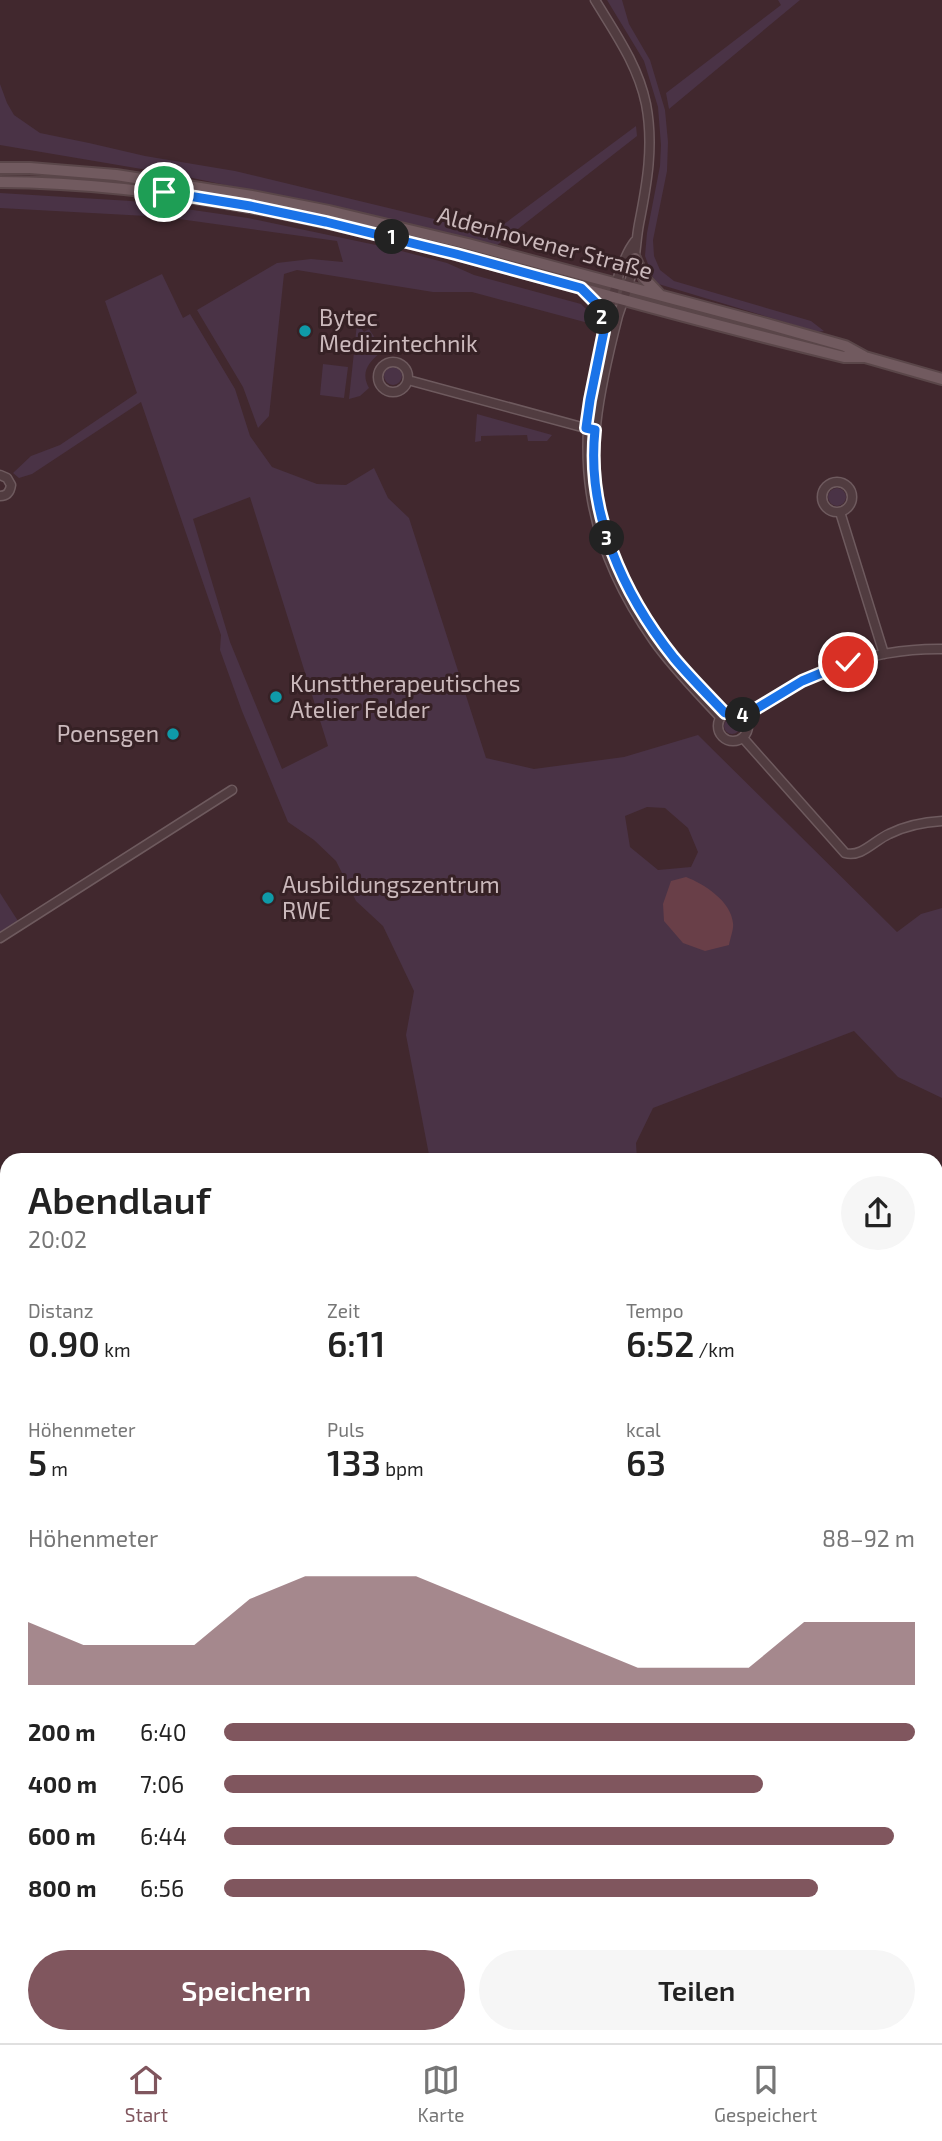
<!DOCTYPE html>
<html lang="de">
<meta charset="utf-8">
<style>
:root{--surface:#fff;--page:#f6f6f6;--text:#222;--muted:#767676;--line:#e0e0e0;--accent:#80565e}
body{margin:0;font-family:"Exo 2",sans-serif;background:var(--page);color:var(--text);height:100vh;display:flex;flex-direction:column;font-size:26px;white-space:nowrap}
*{box-sizing:border-box;margin:0}
p{font-size:23px;color:var(--muted)}
.icon{flex:none;width:38px;height:38px;fill:none;stroke:currentColor;stroke-width:2;stroke-linecap:round;stroke-linejoin:round}
.map{position:relative;flex:1;overflow:hidden}
.side{position:absolute;left:0px;top:1153px;width:943px;height:891px;display:flex;flex-direction:column;background:var(--surface);border-radius:21px 21px 0 0;box-shadow:0 2px 5px #0004}
.side>*{flex:none}
.pin{position:absolute;display:grid;place-items:center;width:60px;height:60px;color:#fff;margin:-30px;border:4px solid #fff;border-radius:50%;box-shadow:0 2px 7px #0007}
.km{position:absolute;width:35px;height:35px;margin:-18px;border-radius:50%;background:#222;color:#fff;font-size:19px;line-height:35px;text-align:center}
.round{display:grid;place-items:center;flex:none;width:74px;height:74px;border-radius:37px;background:var(--page)}
.overview{display:flex;align-items:center;justify-content:space-between;height:119px;padding:0 28px}
h1{font-size:38px;font-weight:600;line-height:52px}
.metrics{display:grid;grid-template-columns:repeat(3,1fr);gap:10px;height:119px;padding:7px 28px}
.metrics div{display:grid;align-content:center}
.metrics b{font-size:35px;font-weight:600}
.metrics small{font-size:19px;font-weight:400}
.metrics p{font-size:19px}
.chart{height:196px;padding:14px 28px}
.chart p{display:flex;justify-content:space-between}
.chart svg{width:100%;height:126px;margin-top:7px;fill:var(--accent);opacity:.7}
.cta{display:flex;gap:14px;margin-top:auto;padding:14px 28px}
.cta a{flex:1;height:80px;border-radius:42px;background:var(--accent);color:#fff;font-size:28px;font-weight:600;line-height:80px;text-align:center}
.cta a+a{background:var(--page);color:var(--text)}
ul{padding:0 28px;list-style:none;font-size:23px}
li{display:grid;grid-template-columns:112px 84px 1fr;align-items:center;height:52px}
li i{height:18px;border-radius:9px;background:var(--accent)}
.tabs{display:flex;justify-content:space-around;align-items:center;height:98px;border-top:2px solid var(--line);background:var(--surface);font-size:19px;color:var(--muted)}
.tabs a{display:grid;justify-items:center;gap:4px}
.tabs .on{color:var(--accent)}
.map>svg:first-child{display:block}
.green{fill:#4a3346;fill-rule:evenodd}
.water{fill:#693f48}
.lines{fill:none;stroke-linecap:round;stroke-linejoin:round}
.stream{stroke:#693f48;stroke-width:2.5}
.minor-casing{stroke:#6e5a5e;stroke-width:11}
.major-casing{stroke:#5a4649;stroke-width:14}
.minor{stroke:#513c40;stroke-width:8}
.major{stroke:#715a5f;stroke-width:10}
.rail-casing{stroke:#785e64;stroke-width:5}
.rail{stroke:#362125;stroke-width:2.5;stroke-dasharray:8;stroke-linecap:butt}
.route-casing{stroke:#fff;stroke-width:14}
.route{stroke:#1a73e8;stroke-width:9}
.culture-dot{fill:#0f9aa8;stroke:#362125;stroke-width:2.5}
.labels{text-anchor:middle;stroke-width:6;stroke-linejoin:round;paint-order:stroke}
.street-label{font-size:23px;fill:#cbb9bc;stroke:#362125}
.poi-label{font-size:23px;fill:#cbb9bc;stroke:#362125;text-anchor:start}
</style>
<div class="map">
<svg width="942" height="2043" viewBox="0 0 942 2043">
<rect width="100%" height="100%" fill="#41282e"/>
<path class="green" d="M607,0H622L629,24L650,60L665,110L668,142L667,171L653,240L654,256L660,270L674,281L811,321L824,331L818,332L655,283L645,256L647,233L660,166L661,145L658,107L644,61Z
M778,0H800L669,109L666,93L781,5Z
M0,84L7,103L14,115L40,133L89,143L145,156L235,171L492,233L636,126L637,136L496,246L400,222L183,176L0,145Z
M0,193L131,201L248,218L390,248L447,263L474,275L581,304L588,311L592,324L472,292H433L297,270L284,274L269,416L258,428L243,387L197,310L277,263L311,259L343,262L337,241L165,217L0,208Z
M162,274L183,318L190,314L235,389L250,436L272,467L317,484L346,485L374,468L388,498L409,518L486,758L534,769L624,757L698,735L897,932L921,914L942,908V1098L898,1077L854,1031L653,1108L636,1143L637,1160H430L406,1035L414,991L383,926L356,901L336,861L314,840L288,822L242,711L220,650L221,635L141,402L32,474L19,478L13,473L31,456L60,445L137,393L105,301ZM250,497L328,746L282,769L230,642L193,519ZM647,807L665,808L688,828L698,852L691,867L658,870L630,847L625,816Z
M358,314L362,319L357,323L364,332L369,329L381,347L379,349L381,352C369,362 360,372 369,388L360,396L349,399Z
M323,364L348,367L344,398L320,395Z
M384 376a9 9 0 1 1 18 0a9 9 0 1 1-18 0Z
M477,414L552,435L547,441H528L527,435L481,436V441L475,442Z
M828 497a9 9 0 1 1 18 0a9 9 0 1 1-18 0Z
M724 726a8 8 0 1 1 16 0a8 8 0 1 1-16 0Z
M0,893L18,921L0,933Z
M942,1379V1472L936,1474V1383Z
M942,1606V1815L936,1812V1608Z
M936,1864L942,1867V1909L939,1906L936,1908Z
M7,1869V2037H277V2043H0V1873Z"/>
<path class="water" d="M686,877C704,884 731,901 733,923C734,929 730,938 729,945L705,951L683,943L664,921L663,904L671,881Z"/>
<g class="lines">
<path class="stream" d="M0,1593L7,1589"/>
<g class="minor-casing">
<path id="minor" d="M595,0C615,33 638,65 646,104C654,145 647,184 639,224C636,240 636,256 632,271C629,286 623,301 618,316C600,386 583,459 604,530C626,604 674,658 725,713
M635,241C619,261 611,305 604,331C573,449 583,540 654,641C673,668 698,693 720,717
M378 377a15 15 0 1 1 30 0a15 15 0 1 1-30 0Z
M408,380L589,429
M0,475L7,478L11,485C10,492 7,496 0,496
M822 497a15 15 0 1 1 30 0a15 15 0 1 1-30 0Z
M840,512L884,654
M718 726a15 15 0 1 1 30 0a15 15 0 1 1-30 0Z
M744,716C807,675 864,648 942,649
M743,738L845,853C861,858 875,840 889,834C905,826 924,822 942,821
M0,938L232,790
M936,1245L942,1243
M0,1718L7,1715
M0,1861L7,1857"/>
</g>
<g class="major-casing">
<path id="major" d="M0,168H30L116,175L252,196L329,211L468,244L767,324L845,346L865,357L942,379
M0,182C198,183 388,235 577,287C666,312 755,335 844,357H865
M635,258L644,278L660,295
M583,290C598,305 601,310 604,331
M936,1595L942,1593
M283,2043L284,2037"/>
</g>
<use href="#minor" class="minor"/>
<use href="#major" class="major"/>
<g class="rail-casing">
<path id="rail" d="M516,2037V2043
M495,2043L496,2037"/>
</g>
<use href="#rail" class="rail"/>
</g>
<g class="lines">
<g class="route-casing">
<path id="route" d="M164,192L250,206L326,222L456,254L581,288L597,304L602,318L604,331L590,400L586,428L595,430C586,513 623,594 674,658C690,677 708,695 725,713L734,711L744,716L802,681L848,662"/>
</g>
<use href="#route" class="route"/>
</g>
<g class="culture-dot">
<circle cx="305" cy="331" r="7"/>
<circle cx="276" cy="697" r="7"/>
<circle cx="173" cy="734" r="7"/>
<circle cx="268" cy="898" r="7"/>
</g>
<g class="labels">
<g class="street-label">
<text transform="translate(545 243) rotate(15)" y="8">Aldenhovener Straße</text>
</g>
<g class="poi-label">
<text x="319" y="326">Bytec<tspan x="319" dy="26">Medizintechnik</tspan></text>
<text x="290" y="692">Kunsttherapeutisches<tspan x="290" dy="26">Atelier Felder</tspan></text>
<text x="159" y="742" text-anchor="end">Poensgen</text>
<text x="282" y="893">Ausbildungszentrum<tspan x="282" dy="26">RWE</tspan></text>
</g>
</g>
</svg>
<div class="pin" style="left:164px;top:192px;background:#1e9e55"><svg class="icon" aria-label="arrive" viewBox="0 0 24 24"><path d="M6 21V4h12l-3 4 3 4H6"/></svg></div>
<div class="pin" style="left:848px;top:662px;background:#d93025"><svg class="icon" aria-label="check" viewBox="0 0 24 24"><path d="M5 12l5 5 9-10"/></svg></div>
<b class="km" style="left:392px;top:237px">1</b>
<b class="km" style="left:602px;top:317px">2</b>
<b class="km" style="left:607px;top:538px">3</b>
<b class="km" style="left:743px;top:715px">4</b>
<section class="side">
<div class="overview"><div><h1>Abendlauf</h1><p>20:02</p></div><a class="round"><svg class="icon" aria-label="share" viewBox="0 0 24 24"><path d="M12 15V3M7 8l5-5 5 5M5 13v7h14v-7"/></svg></a></div>
<div class="metrics">
<div><p>Distanz</p><b>0.90<small> km</small></b></div>
<div><p>Zeit</p><b>6:11</b></div>
<div><p>Tempo</p><b>6:52<small> /km</small></b></div>
</div>
<div class="metrics">
<div><p>Höhenmeter</p><b>5<small> m</small></b></div>
<div><p>Puls</p><b>133<small> bpm</small></b></div>
<div><p>kcal</p><b>63</b></div>
</div>
<div class="chart"><p><span>Höhenmeter</span>88–92 m</p>
<svg viewBox="0 0 160 44" preserveAspectRatio="none"><path d="M0 44V22L10 30L20 30L30 30L40 14L50 6L60 6L70 6L80 14L90 22L100 30L110 38L120 38L130 38L140 22L150 22L160 22V44z"/></svg>
</div>
<ul>
<li><b>200 m</b>6:40<i style="width:100%"></i></li>
<li><b>400 m</b>7:06<i style="width:78%"></i></li>
<li><b>600 m</b>6:44<i style="width:97%"></i></li>
<li><b>800 m</b>6:56<i style="width:86%"></i></li>
</ul>
<div class="cta"><a>Speichern</a><a>Teilen</a></div>
</section>
</div>
<nav class="tabs">
<a class="on"><svg class="icon" aria-label="home" viewBox="0 0 24 24"><path d="M3 11l9-7 9 7M6 9v11h12V9"/></svg>Start</a>
<a><svg class="icon" aria-label="map" viewBox="0 0 24 24"><path d="M3 6l6-2 6 2 6-2v14l-6 2-6-2-6 2zM9 4v14M15 6v14"/></svg>Karte</a>
<a><svg class="icon" aria-label="saved" viewBox="0 0 24 24"><path d="M7 4h10v16l-5-4-5 4z"/></svg>Gespeichert</a>
</nav>
